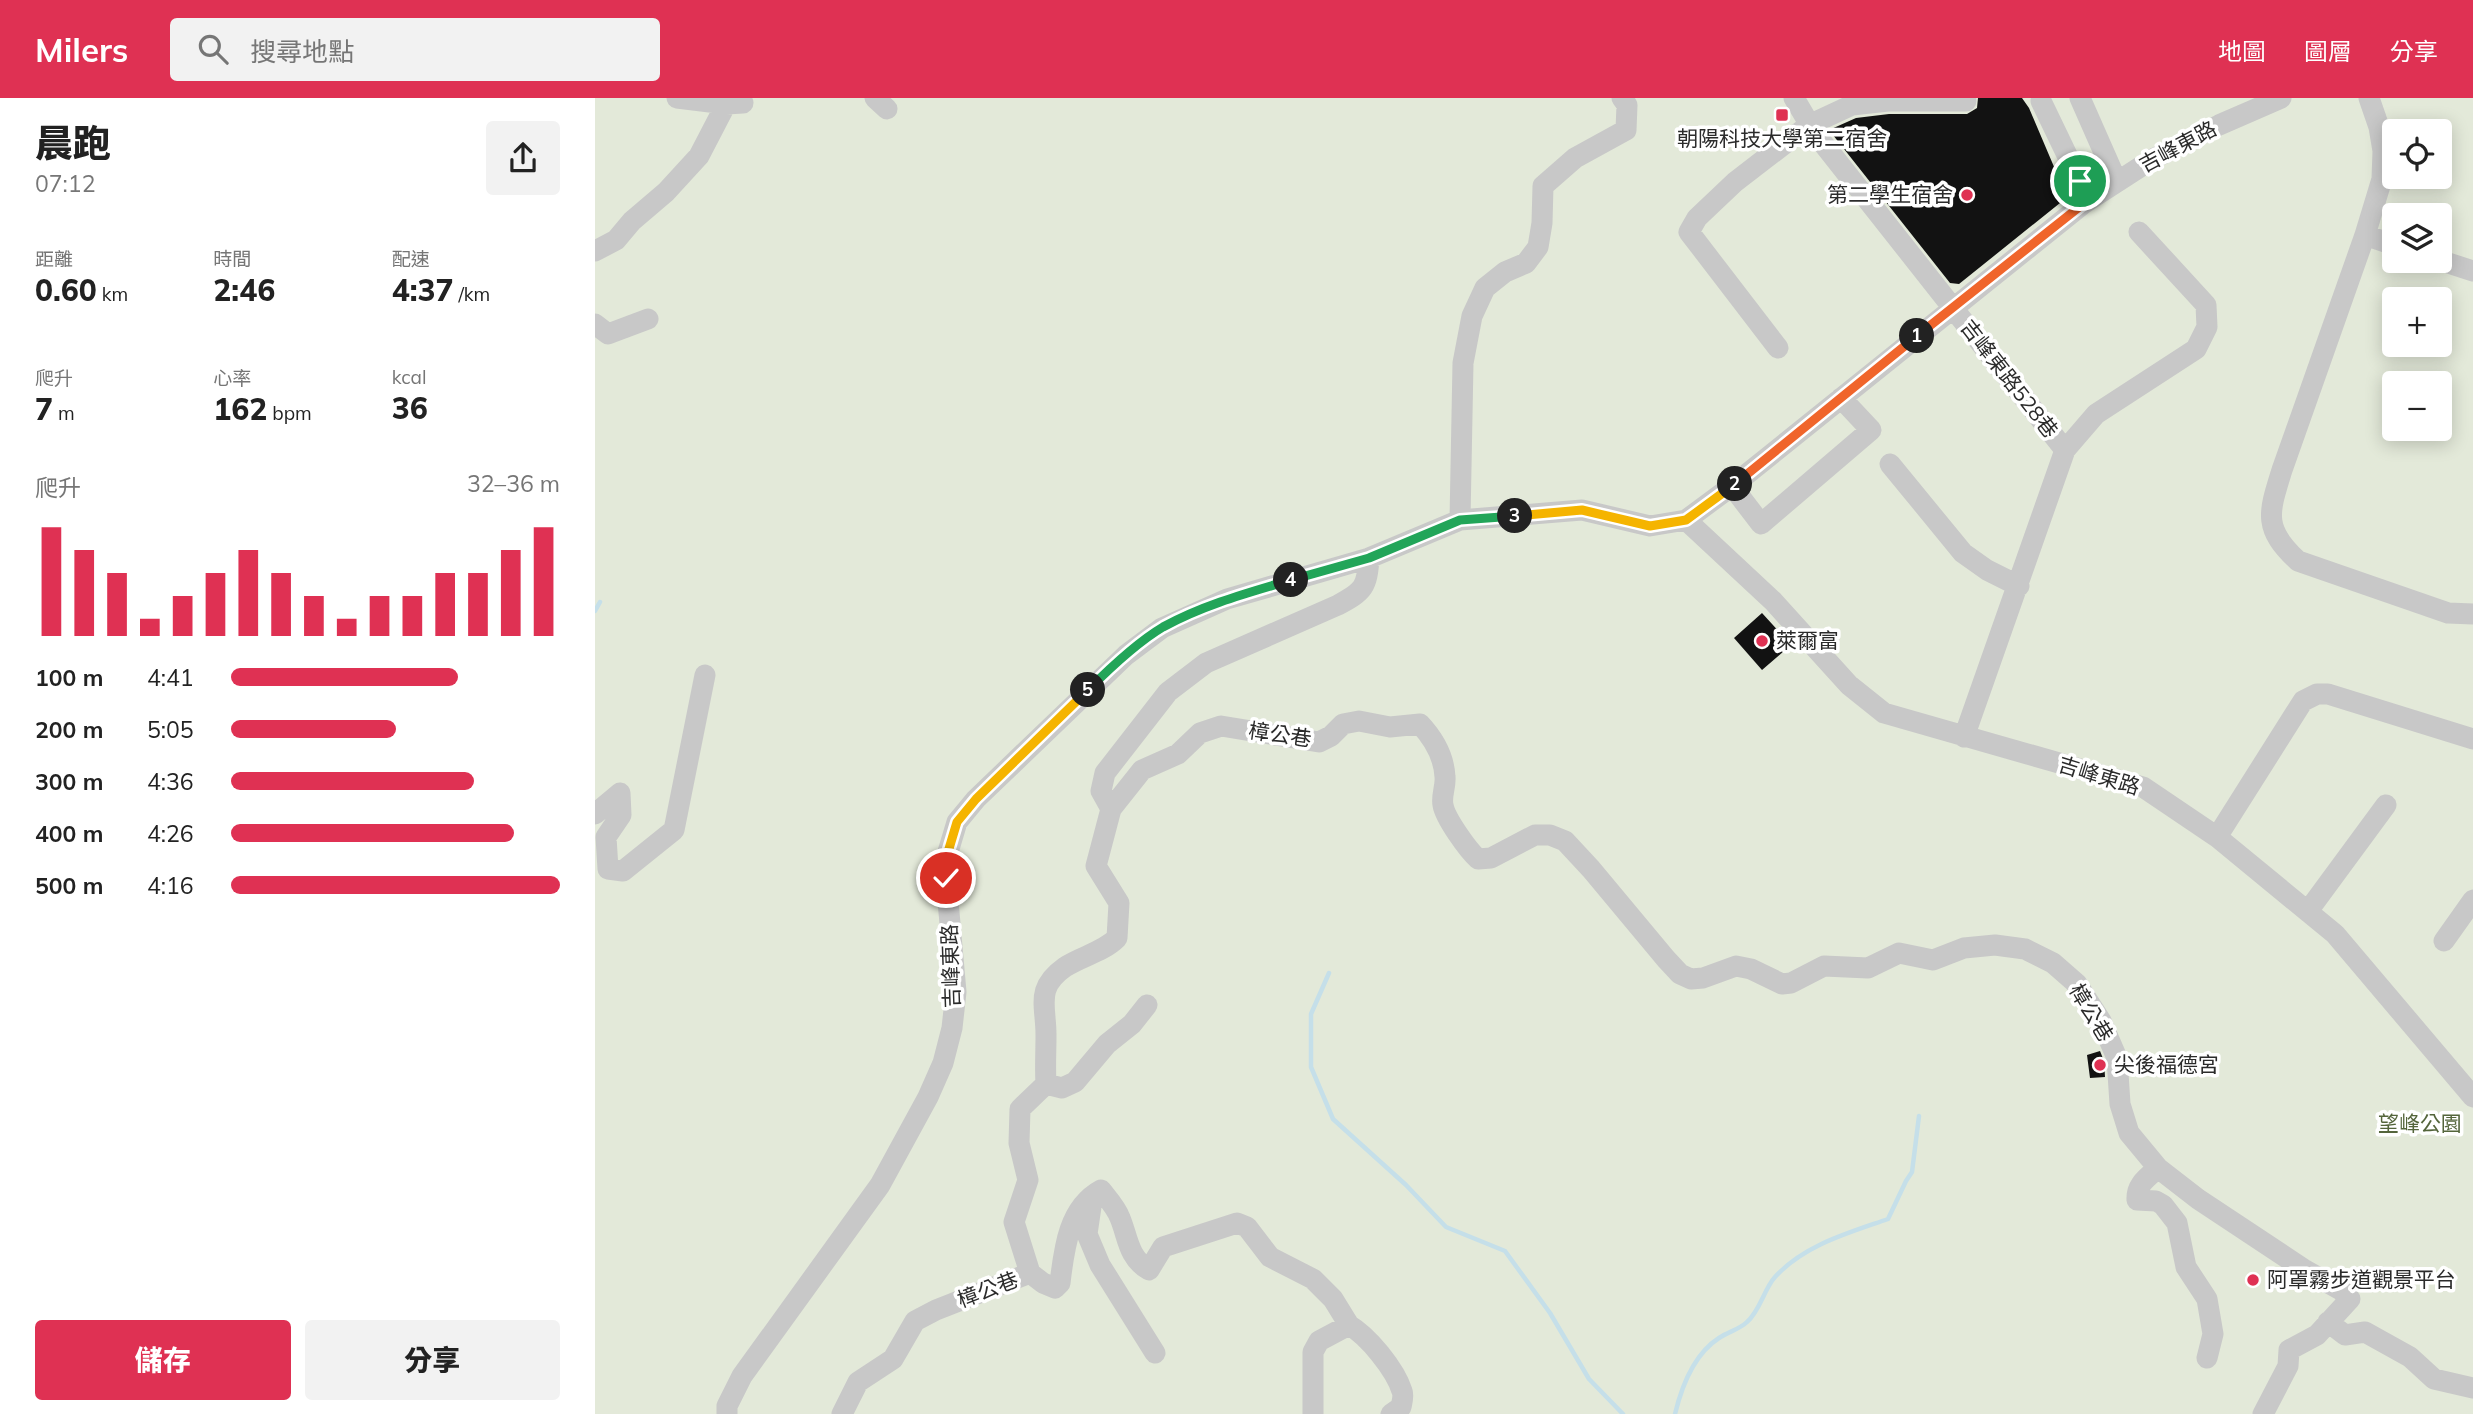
<!DOCTYPE html>
<html lang="zh-TW">
<meta charset="utf-8">
<style>
:root{--surface:#fff;--page:#f2f2f2;--text:#222;--muted:#767676;--accent:#df3153}
body{margin:0;font-family:Mulish,"Noto Sans TC",sans-serif;background:var(--page);color:var(--text);height:100vh;display:flex;flex-direction:column;font-size:26px;white-space:nowrap}
*{box-sizing:border-box;margin:0}
p{font-size:23px;color:var(--muted)}
.icon{flex:none;width:38px;height:38px;fill:none;stroke:currentColor;stroke-width:2;stroke-linecap:round;stroke-linejoin:round}
.map{position:relative;flex:1;overflow:hidden}
.side{display:flex;flex-direction:column;background:var(--surface);width:595px}
.side>*{flex:none}
.controls{position:absolute;left:1787px;top:21px;display:grid;gap:14px}
.controls a{display:grid;place-items:center;width:70px;height:70px;border-radius:7px;background:var(--surface);box-shadow:0 4px 18px #0003;font-size:35px}
.pin{position:absolute;display:grid;place-items:center;width:60px;height:60px;color:#fff;margin:-30px;border:4px solid #fff;border-radius:50%;box-shadow:0 2px 7px #0007}
.km{position:absolute;width:35px;height:35px;margin:-18px;border-radius:50%;background:#222;color:#fff;font-size:19px;line-height:35px;text-align:center}
.round{display:grid;place-items:center;flex:none;width:74px;height:74px;border-radius:7px;background:var(--page)}
.overview{display:flex;align-items:center;justify-content:space-between;height:119px;padding:0 35px}
h1{font-size:38px;font-weight:800;line-height:52px}
.figures{display:grid;grid-template-columns:repeat(3,1fr);gap:10px;height:119px;padding:7px 35px}
.figures div{display:grid;align-content:center}
.figures b{font-size:30px;font-weight:800}
.figures small{font-size:19px;font-weight:400}
.figures p{font-size:19px}
.chart{height:196px;padding:14px 35px}
.chart p{display:flex;justify-content:space-between}
.chart svg{width:100%;height:126px;margin-top:7px;stroke:var(--accent);stroke-width:6}
.cta{display:flex;gap:14px;margin-top:auto;padding:14px 35px}
.cta a{flex:1;height:80px;border-radius:7px;background:var(--accent);color:#fff;font-size:28px;font-weight:800;line-height:80px;text-align:center}
.cta a+a{background:var(--page);color:var(--text)}
ul{padding:0 35px;list-style:none;font-size:23px}
li{display:grid;grid-template-columns:112px 84px 1fr;align-items:center;height:52px}
li i{height:18px;border-radius:9px;background:var(--accent)}
header{display:flex;align-items:center;gap:42px;box-sizing:border-box;height:98px;padding:0 35px;background:var(--accent);color:#fff}
header strong{font-size:33px}
nav{display:flex;gap:38px;margin-inline-start:auto;font-size:24px}
.search{width:490px;height:63px;background:var(--page);display:flex;align-items:center;gap:18px;box-sizing:border-box;padding:0 24px;border-radius:7px;color:var(--muted);font-size:26px}
main{display:flex;flex:1;min-height:0}
.map>svg:first-child{display:block}
.green{fill:#e3e9d9;fill-rule:evenodd}
.lines{fill:none;stroke-linecap:round;stroke-linejoin:round}
.stream{stroke:#c5dfe9;stroke-width:4.5}
.building{fill:#121212}
.minor{stroke:#c8c8c8;stroke-width:21}
.split-1-casing{stroke:#fff;stroke-width:14}
.split-2-casing{stroke:#fff;stroke-width:14}
.split-3-casing{stroke:#fff;stroke-width:14}
.split-4-casing{stroke:#fff;stroke-width:14}
.split-5-casing{stroke:#fff;stroke-width:14}
.split-6-casing{stroke:#fff;stroke-width:14}
.split-1{stroke:#f0652b;stroke-width:9}
.split-2{stroke:#f0652b;stroke-width:9}
.split-3{stroke:#f5b400;stroke-width:9}
.split-4{stroke:#22a559;stroke-width:9}
.split-5{stroke:#22a559;stroke-width:9}
.split-6{stroke:#f5b400;stroke-width:9}
.poi-dot{fill:#df3153;stroke:#fff;stroke-width:2.5}
.labels{text-anchor:middle;stroke-width:7;stroke-linejoin:round;paint-order:stroke}
.poi-label{font-size:21px;fill:#2b2b2b;stroke:#fff;text-anchor:start}
.street-label{font-size:21px;fill:#2b2b2b;stroke:#fff}
.park-label{font-size:21px;fill:#54653b;stroke:#fff}
</style>
<header>
<strong>Milers</strong>
<div class="search"><svg class="icon" aria-label="search" viewBox="0 0 24 24"><circle cx="10" cy="10" r="6"/><path d="M15 15l6 6"/></svg>搜尋地點</div>
<nav><a>地圖</a><a>圖層</a><a>分享</a></nav>
</header>
<main>
<section class="side">
<div class="overview"><div><h1>晨跑</h1><p>07:12</p></div><a class="round"><svg class="icon" aria-label="share" viewBox="0 0 24 24"><path d="M12 15V3M7 8l5-5 5 5M5 13v7h14v-7"/></svg></a></div>
<div class="figures">
<div><p>距離</p><b>0.60<small> km</small></b></div>
<div><p>時間</p><b>2:46</b></div>
<div><p>配速</p><b>4:37<small> /km</small></b></div>
</div>
<div class="figures">
<div><p>爬升</p><b>7<small> m</small></b></div>
<div><p>心率</p><b>162<small> bpm</small></b></div>
<div><p>kcal</p><b>36</b></div>
</div>
<div class="chart"><p><span>爬升</span>32–36 m</p>
<svg viewBox="0 0 160 44" preserveAspectRatio="none"><path d="M5 44V6M15 44V14M25 44V22M35 44V38M45 44V30M55 44V22M65 44V14M75 44V22M85 44V30M95 44V38M105 44V30M115 44V30M125 44V22M135 44V22M145 44V14M155 44V6"/></svg>
</div>
<ul>
<li><b>100 m</b>4:41<i style="width:69%"></i></li>
<li><b>200 m</b>5:05<i style="width:50%"></i></li>
<li><b>300 m</b>4:36<i style="width:74%"></i></li>
<li><b>400 m</b>4:26<i style="width:86%"></i></li>
<li><b>500 m</b>4:16<i style="width:100%"></i></li>
</ul>
<div class="cta"><a>儲存</a><a>分享</a></div>
</section>
<div class="map">
<svg width="1878" height="1316" viewBox="0 0 1878 1316">
<rect width="100%" height="100%" fill="#fff"/>
<path class="green" d="M0,0H1878V1316H0ZM1799,33H1844V79H1799ZM1799,117H1844V163H1799ZM1799,201H1844V247H1799ZM1799,285H1844V331H1799Z"/>
<g class="lines">
<path class="stream" d="M0,513L5,504
M734,875L716,916V969L738,1021L811,1087L851,1129L910,1153L955,1215L994,1281L1028,1316
M1080,1316C1087,1287 1099,1256 1124,1240C1133,1234 1145,1231 1152,1224C1165,1213 1169,1191 1180,1179C1209,1147 1253,1135 1293,1121L1311,1083L1317,1074L1324,1018"/>
</g>
<path class="building" d="M1383,0H1427L1434,10L1468,90L1465,105L1364,186L1355,185L1234,32L1261,20L1294,16H1372L1382,10Z
M1167,515L1196,547L1167,572L1139,540Z
M1505,953L1509,963L1510,979L1495,980L1492,957Z"/>
<g class="lines">
<path class="minor" d="M82,0L131,6L148,5L146,0
M280,0L292,11
M1199,0L1219,34L1470,352
M1485,0L1522,84
M1774,0L1784,29L1788,53L1787,81L1770,137L1687,372C1674,414 1667,430 1703,463L1853,515L1878,516
M1446,3L1485,84L1488,106
M1770,137L1799,147
M0,153L21,142L37,123L71,94L104,58L131,6
M1844,162L1878,173
M0,226L13,236L53,221
M1183,250L1094,134L1102,120L1140,84L1214,27L1257,7L1293,3H1371
M1295,366L1368,455L1392,472L1424,488
M1137,388L1166,426L1276,332L1246,300
M865,422L868,265L877,218L890,190L910,174L931,165L943,149L947,125L948,88L980,60L1031,32L1032,7L1027,0
M1091,422L1178,503L1254,587L1289,615L1548,689L1622,739L1740,836L1878,999
M1369,639L1470,352L1501,316L1601,251L1612,229L1611,207L1544,134
M516,711L506,693L510,675L573,594L611,565L743,507C769,493 772,489 774,460
M0,716L25,695L26,717L11,739L13,771L28,773L79,732L110,577
M1622,739L1708,603L1722,596H1733L1878,641
M1713,813L1791,707
M1849,843L1878,802
M451,986L467,990L480,984L512,946L537,926L552,907
M1563,1070C1553,1079 1541,1086 1542,1102L1561,1103L1568,1107L1582,1125L1591,1169L1612,1201L1618,1236L1612,1260
M497,1102L492,1136L505,1167L560,1255
M435,1175L448,1185L460,1190L465,1185C469,1152 473,1110 506,1092C513,1101 521,1109 525,1120C533,1139 533,1160 554,1172L568,1149L642,1125L652,1129L675,1159L718,1181L738,1201L754,1227L724,1243L718,1254V1316
M1733,1224L1750,1237L1770,1234L1815,1259L1839,1281L1878,1290
M754,1227C773,1238 800,1271 807,1293C809,1298 807,1304 806,1309L796,1316
M132,1316V1308L147,1278L285,1087L333,999L348,965L357,930L361,894L351,780L353,754L362,724L381,701L531,557L567,530L632,501L774,460L865,422L987,412L1055,428L1091,422L1137,388L1488,106L1556,62L1624,27L1686,0
M247,1316L263,1284L298,1261L320,1223L341,1212L435,1175L419,1124L433,1082L424,1045L425,1011L451,986C450,969 451,954 451,937C451,907 440,890 470,869C487,858 508,854 522,840L524,805L501,768L516,711L547,672L583,656L605,635L626,628L724,644L736,638L748,626L764,623L795,629L825,626C839,641 849,659 850,679C851,688 846,698 848,707C850,720 873,752 883,761L896,760L940,737H955L970,743L996,771L1071,861L1085,876L1096,881L1108,880L1141,868L1156,871L1187,886L1196,885L1229,868L1273,870L1304,855L1338,862L1369,850L1400,847L1430,851L1458,865L1482,886L1506,923L1522,960L1525,1006L1534,1035L1563,1070L1603,1101L1710,1172L1746,1192L1755,1201L1722,1237L1694,1252L1693,1268L1668,1316"/>
</g>
<g class="lines">
<g class="split-1-casing">
<path id="split-1" d="M1322,238L1488,106L1485,83"/>
</g>
<g class="split-2-casing">
<path id="split-2" d="M1140,386L1322,238"/>
</g>
<g class="split-3-casing">
<path id="split-3" d="M920,418L987,412L1055,428L1091,422L1140,386"/>
</g>
<g class="split-4-casing">
<path id="split-4" d="M696,482L774,460L865,422L920,418"/>
</g>
<g class="split-5-casing">
<path id="split-5" d="M493,592C515,570 541,545 568,529C608,507 652,495 696,482"/>
</g>
<g class="split-6-casing">
<path id="split-6" d="M351,780L353,754L362,724L381,701L493,592"/>
</g>
<use href="#split-1" class="split-1"/>
<use href="#split-2" class="split-2"/>
<use href="#split-3" class="split-3"/>
<use href="#split-4" class="split-4"/>
<use href="#split-5" class="split-5"/>
<use href="#split-6" class="split-6"/>
</g>
<g class="poi-dot">
<rect x="1180" y="10" width="14" height="14" rx="3.5"/>
<circle cx="1372" cy="97" r="7"/>
<circle cx="1167" cy="543" r="7"/>
<circle cx="1505" cy="967" r="7"/>
<circle cx="1658" cy="1182" r="7"/>
</g>
<g class="labels">
<g class="poi-label">
<text x="1187" y="48" text-anchor="middle">朝陽科技大學第二宿舍</text>
<text x="1358" y="104" text-anchor="end">第二學生宿舍</text>
<text x="1181" y="550">萊爾富</text>
<text x="1519" y="974">尖後福德宮</text>
<text x="1672" y="1189">阿罩霧步道觀景平台</text>
</g>
<g class="street-label">
<text transform="translate(1583 49) rotate(-28)" y="7">吉峰東路</text>
<text transform="translate(1414 281) rotate(52)" y="7">吉峰東路528巷</text>
<text transform="translate(685 637) rotate(8)" y="7">樟公巷</text>
<text transform="translate(1504 678) rotate(17)" y="7">吉峰東路</text>
<text transform="translate(356 868) rotate(-92)" y="7">吉峰東路</text>
<text transform="translate(1496 915) rotate(59)" y="7">樟公巷</text>
<text transform="translate(393 1192) rotate(-21)" y="7">樟公巷</text>
</g>
<g class="park-label">
<text x="1825" y="1033">望峰公園</text>
</g>
</g>
</svg>
<div class="controls">
<a><svg class="icon" aria-label="locate" viewBox="0 0 24 24"><circle cx="12" cy="12" r="6"/><path d="M12 2v4M12 18v4M2 12h4M18 12h4"/></svg></a>
<a><svg class="icon" aria-label="layers" viewBox="0 0 24 24"><path d="M12 4l9 5-9 5-9-5zM3 14l9 5 9-5"/></svg></a>
<a>+</a>
<a>−</a>
</div>
<div class="pin" style="left:1485px;top:83px;background:#1e9e55"><svg class="icon" aria-label="arrive" viewBox="0 0 24 24"><path d="M6 21V4h12l-3 4 3 4H6"/></svg></div>
<div class="pin" style="left:351px;top:780px;background:#d93025"><svg class="icon" aria-label="check" viewBox="0 0 24 24"><path d="M5 12l5 5 9-10"/></svg></div>
<b class="km" style="left:1322px;top:238px">1</b>
<b class="km" style="left:1140px;top:386px">2</b>
<b class="km" style="left:920px;top:418px">3</b>
<b class="km" style="left:696px;top:482px">4</b>
<b class="km" style="left:493px;top:592px">5</b>
</div>
</main>
